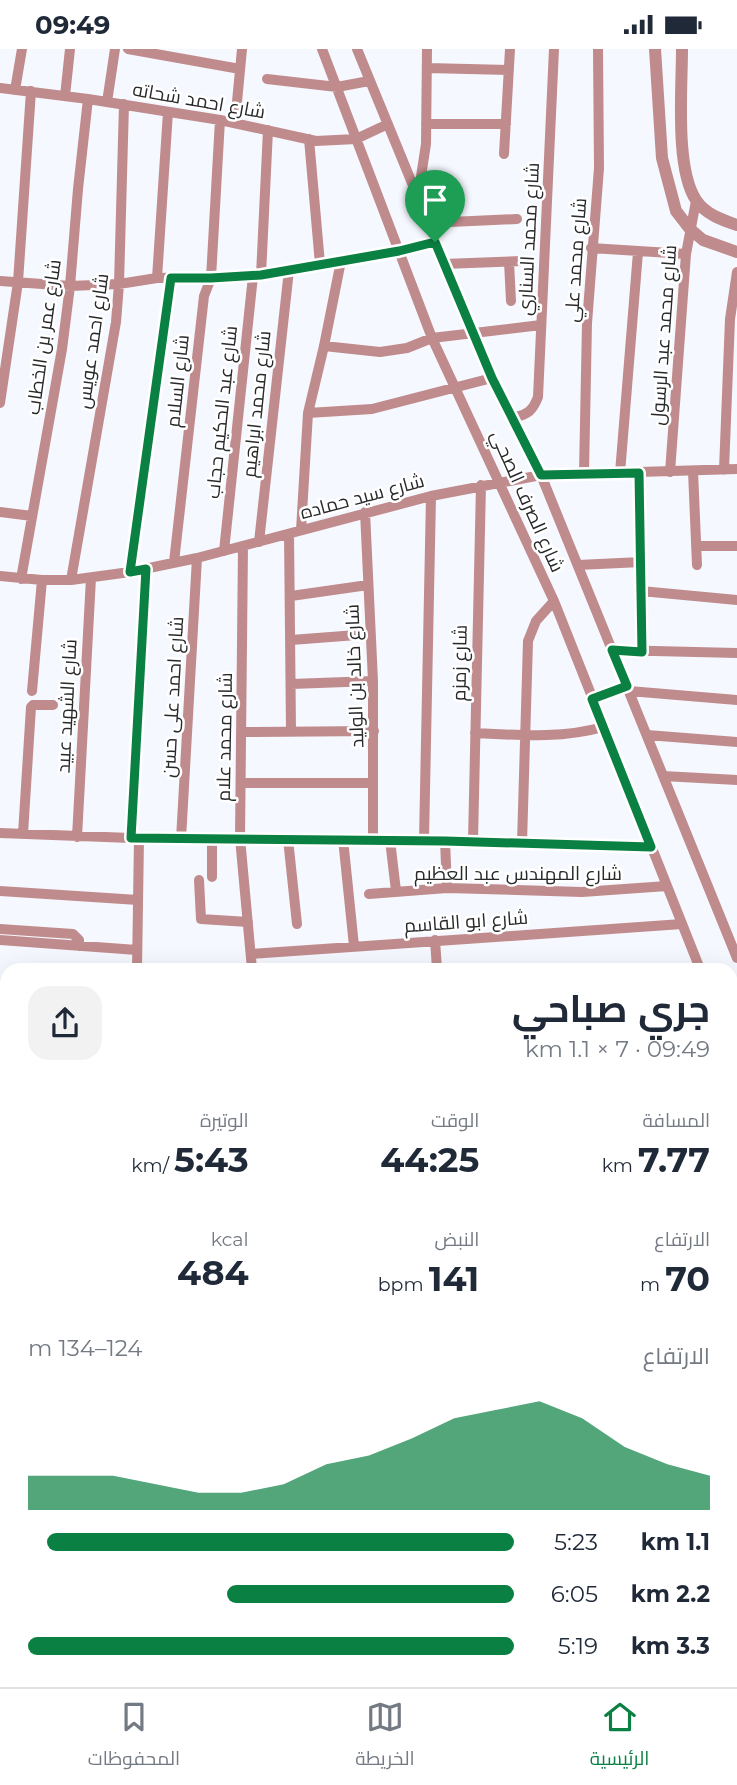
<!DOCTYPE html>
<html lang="ar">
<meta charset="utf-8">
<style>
:root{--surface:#fff;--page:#f2f2f3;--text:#1f2937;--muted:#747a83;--line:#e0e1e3;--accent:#0b8043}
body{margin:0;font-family:Montserrat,Cairo,sans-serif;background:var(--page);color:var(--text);direction:rtl;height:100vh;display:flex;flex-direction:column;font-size:26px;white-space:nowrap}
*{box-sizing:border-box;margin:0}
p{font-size:23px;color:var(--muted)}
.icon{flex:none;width:38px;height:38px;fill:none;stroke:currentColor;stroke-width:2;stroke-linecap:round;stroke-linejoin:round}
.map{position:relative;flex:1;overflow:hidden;direction:ltr}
.sheet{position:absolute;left:0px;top:914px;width:738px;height:724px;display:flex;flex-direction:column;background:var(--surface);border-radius:21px 21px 0 0;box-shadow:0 7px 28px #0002;direction:rtl}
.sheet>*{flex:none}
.pin{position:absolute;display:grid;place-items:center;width:60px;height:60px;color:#fff;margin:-72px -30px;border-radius:50% 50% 50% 0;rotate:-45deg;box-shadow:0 0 7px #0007}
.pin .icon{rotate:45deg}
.round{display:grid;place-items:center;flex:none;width:74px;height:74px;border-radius:21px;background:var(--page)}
.head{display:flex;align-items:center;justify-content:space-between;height:119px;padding:0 28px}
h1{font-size:38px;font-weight:700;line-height:52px}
.stats{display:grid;grid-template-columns:repeat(3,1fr);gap:10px;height:119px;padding:7px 28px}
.stats div{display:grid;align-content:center}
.stats b{font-size:35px;font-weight:700}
.stats small{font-size:19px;font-weight:400}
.stats p{font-size:19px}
.chart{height:196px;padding:14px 28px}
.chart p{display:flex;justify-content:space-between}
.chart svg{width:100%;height:126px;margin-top:7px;fill:var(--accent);opacity:.7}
ul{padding:0 28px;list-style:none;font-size:23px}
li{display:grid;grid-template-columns:112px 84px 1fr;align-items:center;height:52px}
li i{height:18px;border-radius:9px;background:var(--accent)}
.status{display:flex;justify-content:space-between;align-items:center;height:49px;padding:0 35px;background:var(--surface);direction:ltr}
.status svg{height:19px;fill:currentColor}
.dock{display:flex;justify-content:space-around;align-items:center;height:98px;border-top:2px solid var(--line);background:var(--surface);font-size:19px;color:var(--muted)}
.dock a{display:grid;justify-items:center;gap:4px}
.dock .current{color:var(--accent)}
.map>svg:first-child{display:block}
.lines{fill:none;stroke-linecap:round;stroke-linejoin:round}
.service{stroke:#c08b8d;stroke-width:5}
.minor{stroke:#c08b8d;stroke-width:10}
.tertiary{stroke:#c08b8d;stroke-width:12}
.secondary{stroke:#a0565a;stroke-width:14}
.route-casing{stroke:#fff;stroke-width:14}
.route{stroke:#0b8043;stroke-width:9}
.labels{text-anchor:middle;stroke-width:5;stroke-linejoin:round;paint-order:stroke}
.street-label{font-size:19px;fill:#28292b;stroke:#fff}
</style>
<div class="status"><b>09:49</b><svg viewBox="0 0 49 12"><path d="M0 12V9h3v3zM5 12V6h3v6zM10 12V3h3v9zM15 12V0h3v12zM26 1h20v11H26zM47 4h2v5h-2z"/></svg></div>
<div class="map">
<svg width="737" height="1638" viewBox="0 0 737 1638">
<rect width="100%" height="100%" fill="#f5f8fe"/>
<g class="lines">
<path class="service" d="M138,1631L146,1638
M0,1637L20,1634"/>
<path class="minor" d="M128,0L240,20
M322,0L432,289L554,552L700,920
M357,0L492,329L541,426L737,909
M427,19L509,21
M267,30L337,38L369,32
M0,39L88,50L220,71L316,92L356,90L388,75
M15,41L22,0
M65,47L70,0
M107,53L115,0
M235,74L242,0
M426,75H506
M309,90L320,215
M504,105L510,0
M418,147L426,95L427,0
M428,174L517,170
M591,199L686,205
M509,213L511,252
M444,215L522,212
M261,226L268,81
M157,229L168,63
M0,232L70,237L119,235L157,229L253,227L399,202L435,193
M324,297L380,303L407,299L432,289L541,276
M0,354L18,233L31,42
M308,364L372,360L492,329
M514,368C528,366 533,361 538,348L554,0
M724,421L730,270L737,223
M693,422L697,516
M670,423L686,205L696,152
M584,424L587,274L599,119L598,0
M620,424L638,203
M639,424L642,603
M0,463L32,467
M365,463L373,632V790
M301,481L308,364L324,297L341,212
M289,485L291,682
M259,493L289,221
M243,497L240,789L252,920
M696,497H737
M224,502L253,227
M174,513L204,247L211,229L220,71
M578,516L641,513
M130,523L171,229
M0,527L42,531H71L130,523L197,509L431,447L541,426L737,420
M21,530L62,300L70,237L78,140L88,50
M71,531L116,273L119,235L124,55
M641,542L737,551
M291,547L368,536
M291,591L370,585
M613,601L737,604
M291,635L373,632
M32,642L42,531
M629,642L737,651
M592,650L627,637
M241,683L374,682
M475,684C518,686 561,690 603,678
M647,686L737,693
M663,727L737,731
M241,734H373
M0,784L131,789L424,791L651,798
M23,785L31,658L33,656H53
M77,788L91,529
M131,789L146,520
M181,790L197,509
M288,790L297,875
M343,790L354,897
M390,791L396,842
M424,791L431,447
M445,792L447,839
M473,792L481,436
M522,794L528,592L536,572L554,552
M212,828V790
M199,831L201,870L248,873
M0,842L138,851
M369,845L447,839L582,843L667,837
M0,880L73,885L79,891V897
M0,891L137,901
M435,891L437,920
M252,905L682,875
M137,920L139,789
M0,956H7
M732,998L737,1012
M0,1010H7
M732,1064H737
M0,1074H7
M732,1122H737
M732,1167H737
M732,1219H737
M732,1269H737
M0,1280H7
M732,1313H737
M0,1327H7
M0,1376H7
M734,1435L737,1341
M732,1595H737
M365,1631L366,1638
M435,1631L492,1634
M534,1631L538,1637L587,1638
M672,1633H737
M612,1638V1631"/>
<path class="tertiary" d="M655,0L662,109L676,162L690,180L703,191L737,203
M682,0C682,39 675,120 696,151C705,165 722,171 737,176"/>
<path class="secondary" d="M0,1427L7,1434
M0,1465L7,1471
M190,1631L198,1638
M220,1631L227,1638"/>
</g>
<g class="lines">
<g class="route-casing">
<path id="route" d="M435,193L492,329L541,426L639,424L642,603L612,601L627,637L592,650L651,798L445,792L131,789L146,520L130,523L171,229H211L261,226L399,202Z"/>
</g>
<use href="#route" class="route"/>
</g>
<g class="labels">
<g class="street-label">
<text transform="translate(199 51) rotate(10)" y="7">شارع احمد شحاته</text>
<text transform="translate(528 190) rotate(-87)" y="7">شارع محمد السناري</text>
<text transform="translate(575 211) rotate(-86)" y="7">شارع محمد علي</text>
<text transform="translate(663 286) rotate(-86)" y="7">شارع محمد عبد الرسول</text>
<text transform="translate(43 288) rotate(-82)" y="7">شارع عمر بن الخطاب</text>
<text transform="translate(92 292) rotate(-82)" y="7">شارع احمد عويس</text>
<text transform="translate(177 332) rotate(-84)" y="7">شارع السلام</text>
<text transform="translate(256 355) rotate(-84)" y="7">شارع محمد ابراهيم</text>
<text transform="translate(221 363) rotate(-84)" y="7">شارع عبد الحكيم حجاب</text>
<text transform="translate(362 447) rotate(-15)" y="7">شارع سيد حماده</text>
<text transform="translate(528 452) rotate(66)" y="7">شارع الصرف الصحي</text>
<text transform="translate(459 614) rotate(-89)" y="7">شارع زمزم</text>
<text transform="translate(354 627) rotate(-92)" y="7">شارع خالد بن الوليد</text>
<text transform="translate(172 648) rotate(-87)" y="7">شارع احمد على حسن</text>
<text transform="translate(66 657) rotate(-87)" y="7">شارع الشهيد عبيد</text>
<text transform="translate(224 688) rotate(-89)" y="7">شارع محمد علام</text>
<text x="518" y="831">شارع المهندس عبد العظيم</text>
<text transform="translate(466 872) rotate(-4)" y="7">شارع ابو القاسم</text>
</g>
</g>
</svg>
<div class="pin" style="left:435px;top:193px;background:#1e9e55"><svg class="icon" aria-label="arrive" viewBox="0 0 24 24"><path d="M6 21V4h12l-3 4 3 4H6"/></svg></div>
<section class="sheet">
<div class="head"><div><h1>جري صباحي</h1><p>09:49 · 7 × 1.1 km</p></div><a class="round"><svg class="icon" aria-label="share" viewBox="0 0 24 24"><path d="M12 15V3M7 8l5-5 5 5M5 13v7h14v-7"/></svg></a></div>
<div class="stats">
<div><p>المسافة</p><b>7.77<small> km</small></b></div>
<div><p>الوقت</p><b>44:25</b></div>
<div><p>الوتيرة</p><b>5:43<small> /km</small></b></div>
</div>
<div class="stats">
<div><p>الارتفاع</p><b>70<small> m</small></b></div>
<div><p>النبض</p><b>141<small> bpm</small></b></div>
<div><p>kcal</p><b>484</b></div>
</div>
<div class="chart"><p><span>الارتفاع</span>124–134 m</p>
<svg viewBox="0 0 160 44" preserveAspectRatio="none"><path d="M0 44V32L10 32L20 32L30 35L40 38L50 38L60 35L70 28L80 25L90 19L100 12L110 9L120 6L130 12L140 22L150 28L160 32V44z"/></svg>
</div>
<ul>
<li><b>1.1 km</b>5:23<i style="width:96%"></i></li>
<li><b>2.2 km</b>6:05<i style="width:59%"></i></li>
<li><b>3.3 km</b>5:19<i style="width:100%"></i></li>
</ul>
</section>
</div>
<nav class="dock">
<a class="current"><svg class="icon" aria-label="home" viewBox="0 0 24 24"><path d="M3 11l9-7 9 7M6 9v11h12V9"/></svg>الرئيسية</a>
<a><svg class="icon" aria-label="map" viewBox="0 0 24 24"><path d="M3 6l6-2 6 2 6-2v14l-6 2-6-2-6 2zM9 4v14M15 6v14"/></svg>الخريطة</a>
<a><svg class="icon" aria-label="saved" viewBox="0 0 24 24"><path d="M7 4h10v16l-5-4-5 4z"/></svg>المحفوظات</a>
</nav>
